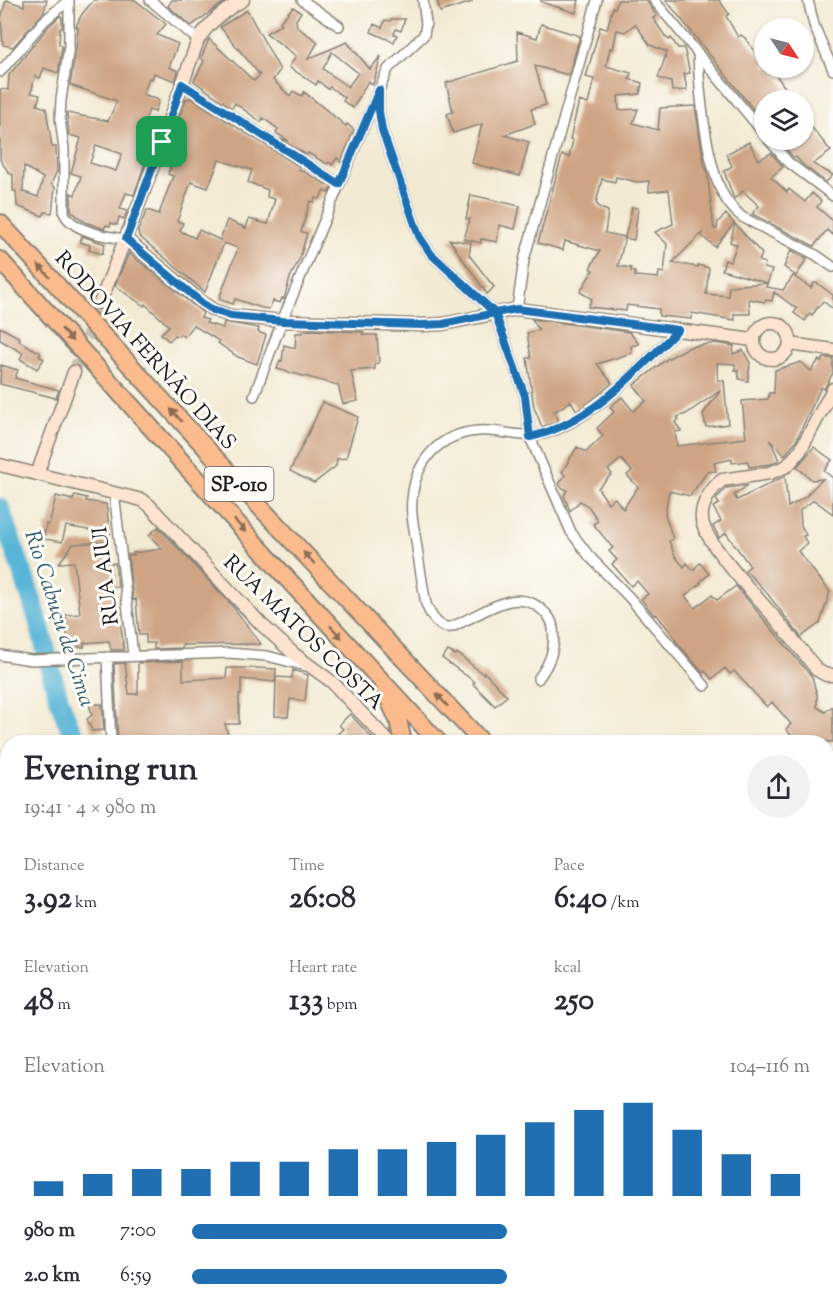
<!DOCTYPE html>
<meta charset="utf-8">
<style>
:root{--surface:#fff;--page:#f2f2f3;--text:#2b2b33;--muted:#7c7c81;--accent:#1f6fb2}
body{margin:0;font-family:"Sorts Mill Goudy",serif;background:var(--page);color:var(--text);height:100vh;display:flex;flex-direction:column;font-size:22px;white-space:nowrap}
*{box-sizing:border-box;margin:0}
p{font-size:20px;color:var(--muted)}
.icon{flex:none;width:33px;height:33px;fill:none;stroke:currentColor;stroke-width:2;stroke-linecap:round;stroke-linejoin:round}
.map{position:relative;flex:1;overflow:hidden}
.drawer{position:absolute;left:0px;top:735px;width:834px;height:578px;display:flex;flex-direction:column;background:var(--surface);border-radius:24px 24px 0 0;box-shadow:0 2px 4px #0004}
.drawer>*{flex:none}
.needle{width:39px;rotate:125deg}
.buttons{position:absolute;left:754px;top:18px;display:grid;gap:12px}
.buttons a{display:grid;place-items:center;width:60px;height:60px;border-radius:50%;background:var(--surface);box-shadow:0 2px 4px #0004;font-size:30px}
.pin{position:absolute;display:grid;place-items:center;width:51px;height:51px;color:#fff;margin:-26px;border-radius:12px;box-shadow:0 3px 9px #0006}
.round{display:grid;place-items:center;flex:none;width:63px;height:63px;border-radius:32px;background:var(--page)}
.overview{display:flex;align-items:center;justify-content:space-between;height:102px;padding:0 24px}
h1{font-size:33px;font-weight:700;line-height:45px}
.metrics{display:grid;grid-template-columns:repeat(3,1fr);gap:9px;height:102px;padding:6px 24px}
.metrics div{display:grid;align-content:center}
.metrics b{font-size:30px;font-weight:700}
.metrics small{font-size:16px;font-weight:400}
.metrics p{font-size:16px}
.chart{height:168px;padding:12px 24px}
.chart p{display:flex;justify-content:space-between}
.chart svg{width:100%;height:108px;margin-top:6px;stroke:var(--accent);stroke-width:6}
ul{padding:0 24px;list-style:none;font-size:20px}
li{display:grid;grid-template-columns:96px 72px 1fr;align-items:center;height:45px}
li i{height:15px;border-radius:8px;background:var(--accent)}
.map>svg:first-child{display:block}
.lines{fill:none;stroke-linecap:round;stroke-linejoin:round}
.river{stroke:#59b5d7;stroke-width:20}
.building{fill:#cfa484;fill-rule:evenodd}
.secondary-tunnel{stroke:#c8c1ae;stroke-width:12;stroke-dasharray:12 6;stroke-linecap:butt}
.street-casing{stroke:#888378;stroke-width:12}
.secondary-casing{stroke:#888378;stroke-width:15}
.highway-casing{stroke:#888378;stroke-width:20}
.street{stroke:#fff;stroke-width:9}
.secondary{stroke:#fde4d1;stroke-width:12}
.highway{stroke:#fbbb8c;stroke-width:16}
.oneway{fill:#8c6c54}
.route-casing{stroke:#fff;stroke-width:12}
.route{stroke:#1f6fb2;stroke-width:8}
.labels{text-anchor:middle;stroke-width:6;stroke-linejoin:round;paint-order:stroke}
.shield{fill:#fdfcf7;stroke:#605f5e;stroke-width:1.5}
.shield-label{font-size:20px;font-weight:bold;fill:#1c1c1c}
.street-label{font-size:21px;fill:#1c1c1c;stroke:#fdfcf7}
.water-label{font-size:22px;font-style:italic;fill:#376170;stroke:#fdfcf7}
</style>
<div class="map">
<svg width="833" height="1312" viewBox="0 0 833 1312">
<rect width="100%" height="100%" fill="#fdfcf7"/>
<filter id="ink" filterUnits="userSpaceOnUse"><feTurbulence type="fractalNoise" baseFrequency=".0167" numOctaves="2"/><feDisplacementMap in="SourceGraphic" scale="12" xChannelSelector="R" yChannelSelector="G"/><feConvolveMatrix kernelMatrix="1 2 1 2 8 2 1 2 1" color-interpolation-filters="sRGB"/></filter>
<filter id="wash" filterUnits="userSpaceOnUse"><feTurbulence type="fractalNoise" baseFrequency=".008" numOctaves="4" result="noise"/><feDisplacementMap in="SourceGraphic" scale="24" xChannelSelector="R" yChannelSelector="G"/><feGaussianBlur stdDeviation="1.35" result="paint"/><feColorMatrix in="noise" values="0 0 0 0 0 0 0 0 0 0 0 0 0 0 0 0 0 1.4 0 .05"/><feComposite in="paint" operator="in"/></filter>
<g filter="url(#wash)">
<rect width="100%" height="100%" fill="#f3ead3"/>
<g class="lines">
<path class="river" d="M0,508C12,544 26,580 37,617C50,659 55,704 78,742
M634,1305L637,1312"/>
</g>
<g id="blocks">
<path class="building" d="M6,0L24,6V0H47L44,12L13,47L3,45L1,18Z
M94,0H135L166,24L157,35L178,44L169,67L178,71L175,81L154,73L152,79L149,78L143,94L159,100L155,112L149,110L142,129L150,132L146,143L144,142L137,160L145,163L134,195L126,193L120,209L127,211L124,219L119,217L117,225L111,223L110,226L106,225L104,229L85,222L71,211V193L75,195L81,176L71,173L81,138L69,135L67,113L108,121L117,101L70,85L76,49L78,28L76,26L82,14ZM96,145L122,154L116,171L90,163Z
M172,0H227L191,26L168,6Z
M437,0H471L472,2L440,12Z
M541,0H579L576,13L541,2Z
M618,0H646L657,16L653,18L665,36L669,40L671,38L678,48H684L690,73L684,74L687,90L672,91L671,82L658,78L667,52L650,45L635,24L625,32L617,30L613,49L610,48L606,66L631,73L629,79L642,83L640,94L618,96L619,110L638,109L633,123L658,130L660,108L695,106L704,163L707,172L714,229H717L718,222L726,214L734,223L715,247L702,236V233L672,263L698,267V265L709,268L706,294L728,296L729,286L767,283L722,270L725,260L730,262L737,245L730,242L735,224L762,254L759,261L765,263L764,268L772,270L766,287L783,290L793,276L811,288L814,283H817L833,295V309L823,301L812,315L810,313L805,321L794,313L797,309L774,292L772,301L766,300L765,302L749,299L750,314H734L735,320L692,313L691,319L659,316V309L627,305L626,311L588,307L592,299L580,292L593,270L590,268L600,251L565,241L563,250L538,243L562,155L569,157L573,140L570,139L579,101L588,104L594,79L586,77L600,27L607,29L613,7L615,8ZM616,177L637,182L649,181V192L669,190L673,224L655,232L667,244L664,273L659,272L658,278L635,276V272L631,271V268L618,266L625,238L634,240L638,208L632,207L625,237L605,233L608,211L600,208L596,203L602,179L615,182Z
M666,0H719L729,14L726,16L738,37L741,35L745,38L760,58L763,56L765,68H771L791,96L785,100H765V124Z
M293,7L301,12L296,20L297,27L318,42L308,59L347,42L370,69L381,56L373,85L368,81L353,108L343,101L345,98L330,87L328,89L318,81L316,85L289,67L296,56L266,33L282,24L280,22ZM332,52L358,73L348,87L323,69Z
M247,10L280,70L273,80L290,96L293,91L302,96L304,92L346,126L347,124L354,130L341,162L337,158L332,165L329,162L327,164L308,153L307,155L280,139L289,141L276,133L278,129L263,118L261,122L235,103L232,108L194,81L204,61L201,58L209,39L254,81L260,75L220,27Z
M60,16L62,17V28H60L59,44L62,46L58,73L44,68L40,78L35,76L31,93L40,95L37,105L46,108L52,147H56L57,171L51,184L55,187L52,213L45,212L43,216L17,206L16,191H13V175L9,173L0,160V89L8,90L9,75L49,26ZM24,166L43,178L38,197L21,191H23Z
M391,19H405L401,31L396,29L394,34L397,35L394,42L371,32L374,24L382,28L385,20L390,21Z
M541,24L580,36L569,75L535,66L546,105L531,109L535,124L504,135L529,142L520,176L472,163L482,124L453,133L447,114L453,112L446,83L518,61L517,32L537,38Z
M191,98L300,167L299,169L331,187L329,193L323,191L320,199L315,198L314,202L310,201L301,232L307,233L300,258L290,278L284,299L282,298L280,303L273,301L269,309L262,308L235,299L233,304L219,299L238,248L224,243L205,292L139,236L138,231L147,210L159,214L173,176L168,174L181,138L173,135L186,99ZM219,160L252,170L248,182L268,190L267,197L275,199L268,224L249,219L246,228L227,220L220,240L199,230L195,238L180,231L183,223L177,221L191,182L208,188Z
M804,118L831,151L813,164L833,175L826,182L802,164L796,157H793L779,140H804Z
M749,142L759,160L771,153L783,167L771,177L787,192L789,189L805,202L812,193L821,201L817,207L833,221V235L827,230L814,246L752,214L759,206L743,191L734,199L724,171L732,166L726,154Z
M471,195L520,206L515,229L499,225L497,242L481,239V243L464,239L470,219H466Z
M82,236L105,244L102,254L89,250L90,245L80,242Z
M449,239L471,243L469,255L494,287L487,294Z
M791,250L807,259L796,276L784,267Z
M129,253L203,313L201,318L208,320L206,323L223,328L224,322L259,328L258,332L266,335L257,364L238,357L218,343L219,341L193,325L184,337L180,334L178,336L175,335L169,341L161,334L169,326L145,304L144,306L115,286Z
M532,319L629,332L639,344L631,346L632,353L597,364L612,383L594,399L577,411L571,401L554,412L559,421L542,427L534,407L527,358H531L527,333L539,330Z
M0,327L20,338L19,341L41,353L39,356L44,359L37,369L20,359L23,353L0,340Z
M310,330L363,332V335H377L379,363L375,364V369L351,371L358,401L343,404L338,385L277,369L280,360L282,361L284,345L295,348L296,333H303V331Z
M715,343L734,346L733,354L743,350L750,363L748,381L739,379L738,370L735,371V364L717,363L718,380L724,381L728,424L706,427L703,414L721,390L686,414L677,417L679,419L675,422L681,431L675,432L677,446L746,438L742,401L768,399L769,393H774L775,370L801,362L811,371L819,360L821,362L824,358H833V373L824,389L821,387L796,441L785,455L770,440L779,460L771,464L749,467L748,461L732,463V459L714,463L716,471L707,472L690,496L669,491L665,514L673,539L669,541L675,556L684,567L687,563L693,570L700,563L709,574L700,582L701,583L685,596L695,608L712,595L717,600L736,586L812,677L817,695V707L825,712L833,706V742H797L786,729L791,724L772,702L767,707L734,671L730,674L725,668L712,679L705,671L703,673L675,640L676,639L656,614L654,615L641,599L648,594L637,581L631,586L612,564L617,560L609,551L613,548L593,524L598,521L589,507L580,501L570,511L564,496L567,490L561,487L559,484L565,475L562,472L577,447L586,452L603,436L597,428L614,412L610,407L622,397L633,411L646,401L634,385L667,359L682,351L690,347ZM621,459L632,471L627,475L638,487L623,509L615,498L608,503L598,488L612,474L608,470Z
M1,365L18,370L15,378L59,390L56,398L0,384Z
M323,402L358,417L346,458L337,459L336,466L314,483L290,471Z
M814,447L832,460L824,471L833,478V514L814,500L800,510L801,525L806,535L803,536L807,543L798,551L830,592L820,623L801,637L766,592L745,570L750,566L726,533L719,538L718,535L713,526L721,521L713,507L719,504L716,499L726,488L748,485L734,495L737,500L785,476L788,507L797,502L809,494L808,493L823,479L812,480L797,467Z
M75,495L87,498L86,501L106,504L110,534L66,526L62,542L44,539L46,524L49,525L56,496L73,500Z
M158,527L230,603L261,644L182,645V648L154,649V643H146V635H139L136,599L133,600L128,555H134L133,553L162,549L149,535Z
M105,542L106,563H115L118,587H111L114,612L119,611L124,650H111L109,641L84,643V647H68L66,615L80,614L74,562L59,563L73,544Z
M448,651L456,655L457,653L483,674L484,672L507,696L495,706L473,684L475,682L442,658Z
M183,661V680L226,678L227,668H255L276,669L275,682L241,679V695H239V724H225L230,742H118L114,664L125,663L129,694H138V663Z
M293,670L308,675L305,701L290,699L288,717L275,716L276,677L292,678Z
M89,704H102L104,730L92,731L87,719L92,715Z
M350,714L376,742H329L343,729L339,725Z"/>
</g>
</g>
<g filter="url(#ink)">
<use href="#blocks" fill-opacity="0" stroke="#888378" stroke-width="1.5"/>
<g class="lines">
<path class="secondary-tunnel" d="M74,372L100,303"/>
<g class="street-casing">
<path id="street" d="M69,0V46L61,100L60,118L64,149V213C72,231 107,237 126,239
M150,0L198,40
M302,0L339,26
M654,0L765,135
M808,0L814,25L833,70
M698,53C699,90 706,164 724,196C729,205 735,211 742,217L816,255L833,267
M0,72L44,21L69,0
M182,84L339,184
M379,90V111L382,130L419,236L431,254L495,313L525,396L530,437L571,532L589,556L629,597L705,686
M769,140L788,162L833,196
M517,309L524,260L597,0
M254,396L282,321L388,69L424,35L426,24L423,0
M114,492L133,655
M0,655L31,660L229,653L267,656L306,666
M107,657L111,742
M538,679C550,663 556,648 553,628C552,619 547,614 541,609C517,588 488,610 464,621C460,623 455,626 451,627C437,629 430,614 426,604C422,583 419,562 416,541C414,527 410,513 412,500C415,461 439,434 478,431C503,429 526,441 550,432C599,414 642,366 678,330
M0,915L8,909
M0,985L8,980
M0,1082L8,1091
M0,1156L8,1150
M826,1213L830,1227L826,1241
M826,1275L833,1283
M176,1305L181,1312
M367,1312L377,1305
M590,1312L599,1305
M694,1312L700,1305"/>
</g>
<g class="secondary-casing">
<path id="secondary" d="M126,239L202,302L213,310L231,316L282,321L422,325L443,324L517,309L753,340
M100,303L141,199L198,40C210,21 224,11 243,0
M754 341a18 18 0 1 1 36 0a18 18 0 1 1-36 0Z
M790,344L833,350
M833,389L800,451L787,466L770,473L722,480C711,489 700,505 702,520C705,544 759,599 776,619C790,636 804,653 817,670L826,675H833
M0,465L142,500L149,505L261,624L294,654L332,682L389,742
M37,474L74,372
M0,770L8,783
M0,838L8,840
M407,1305L413,1312"/>
</g>
<g class="highway-casing">
<path id="highway" d="M0,223L261,508L482,742
M0,260L282,573L438,742
M385,691L398,720L403,742
M826,1112L833,1119
M826,1158L833,1165
M826,1187L833,1189"/>
</g>
<use href="#street" class="street"/>
<use href="#secondary" class="secondary"/>
<use href="#highway" class="highway"/>
</g>
<defs><path id="oneway-solid" d="M-6-.8H1V-3.2L6.5 0L1 3.2V.8H-6Z" transform="scale(1.5)"/></defs>
<g class="oneway">
<use href="#oneway-solid" transform="translate(44 271) rotate(-133)"/>
<use href="#oneway-solid" transform="translate(67 335) rotate(48)"/>
<use href="#oneway-solid" transform="translate(176 415) rotate(-132)"/>
<use href="#oneway-solid" transform="translate(240 526) rotate(48)"/>
<use href="#oneway-solid" transform="translate(309 558) rotate(-134)"/>
<use href="#oneway-solid" transform="translate(336 632) rotate(47)"/>
<use href="#oneway-solid" transform="translate(442 700) rotate(-133)"/>
</g>
</g>
<g class="lines" filter="url(#ink)">
<g class="route-casing">
<path id="route" d="M162,142L126,239L202,303L213,310L231,316L282,321L422,325L443,324L495,313L525,396L530,437C590,424 636,372 678,330L517,309L495,313L431,254L419,236L382,130L379,111V90L339,184L182,84L162,142"/>
</g>
<use href="#route" class="route"/>
</g>
<g class="labels">
<rect class="shield" x="204.5" y="467" width="69" height="34" rx="4.5"/>
<g class="shield-label">
<text x="239" y="491">SP-010</text>
</g>
<g class="street-label">
<text transform="translate(146 350) rotate(48)" y="7">RODOVIA FERNÃO DIAS</text>
<text transform="translate(105 576) rotate(-97)" y="7">RUA AIUI</text>
<text transform="translate(304 632) rotate(44)" y="7">RUA MATOS COSTA</text>
</g>
<g class="water-label">
<text transform="translate(61 618) rotate(72)" y="8">Rio Cabuçu de Cima</text>
</g>
</g>
</svg>
<div class="buttons">
<a><svg class="needle" viewBox="-14 -14 28 28"><path d="M0-13l5 13h-10z" fill="#e53935"/><path d="M0 13l5-13h-10z" fill="#7c7c81"/></svg></a>
<a><svg class="icon" aria-label="layers" viewBox="0 0 24 24"><path d="M12 4l9 5-9 5-9-5zM3 14l9 5 9-5"/></svg></a>
</div>
<div class="pin" style="left:162px;top:142px;background:#1e9e55"><svg class="icon" aria-label="arrive" viewBox="0 0 24 24"><path d="M6 21V4h12l-3 4 3 4H6"/></svg></div>
<section class="drawer">
<div class="overview"><div><h1>Evening run</h1><p>19:41 · 4 × 980 m</p></div><a class="round"><svg class="icon" aria-label="share" viewBox="0 0 24 24"><path d="M12 15V3M7 8l5-5 5 5M5 13v7h14v-7"/></svg></a></div>
<div class="metrics">
<div><p>Distance</p><b>3.92<small> km</small></b></div>
<div><p>Time</p><b>26:08</b></div>
<div><p>Pace</p><b>6:40<small> /km</small></b></div>
</div>
<div class="metrics">
<div><p>Elevation</p><b>48<small> m</small></b></div>
<div><p>Heart rate</p><b>133<small> bpm</small></b></div>
<div><p>kcal</p><b>250</b></div>
</div>
<div class="chart"><p><span>Elevation</span>104–116 m</p>
<svg viewBox="0 0 160 44" preserveAspectRatio="none"><path d="M5 44V38M15 44V35M25 44V33M35 44V33M45 44V30M55 44V30M65 44V25M75 44V25M85 44V22M95 44V19M105 44V14M115 44V9M125 44V6M135 44V17M145 44V27M155 44V35"/></svg>
</div>
<ul>
<li><b>980 m</b>7:00<i style="width:51%"></i></li>
<li><b>2.0 km</b>6:59<i style="width:51%"></i></li>
</ul>
</section>
</div>
